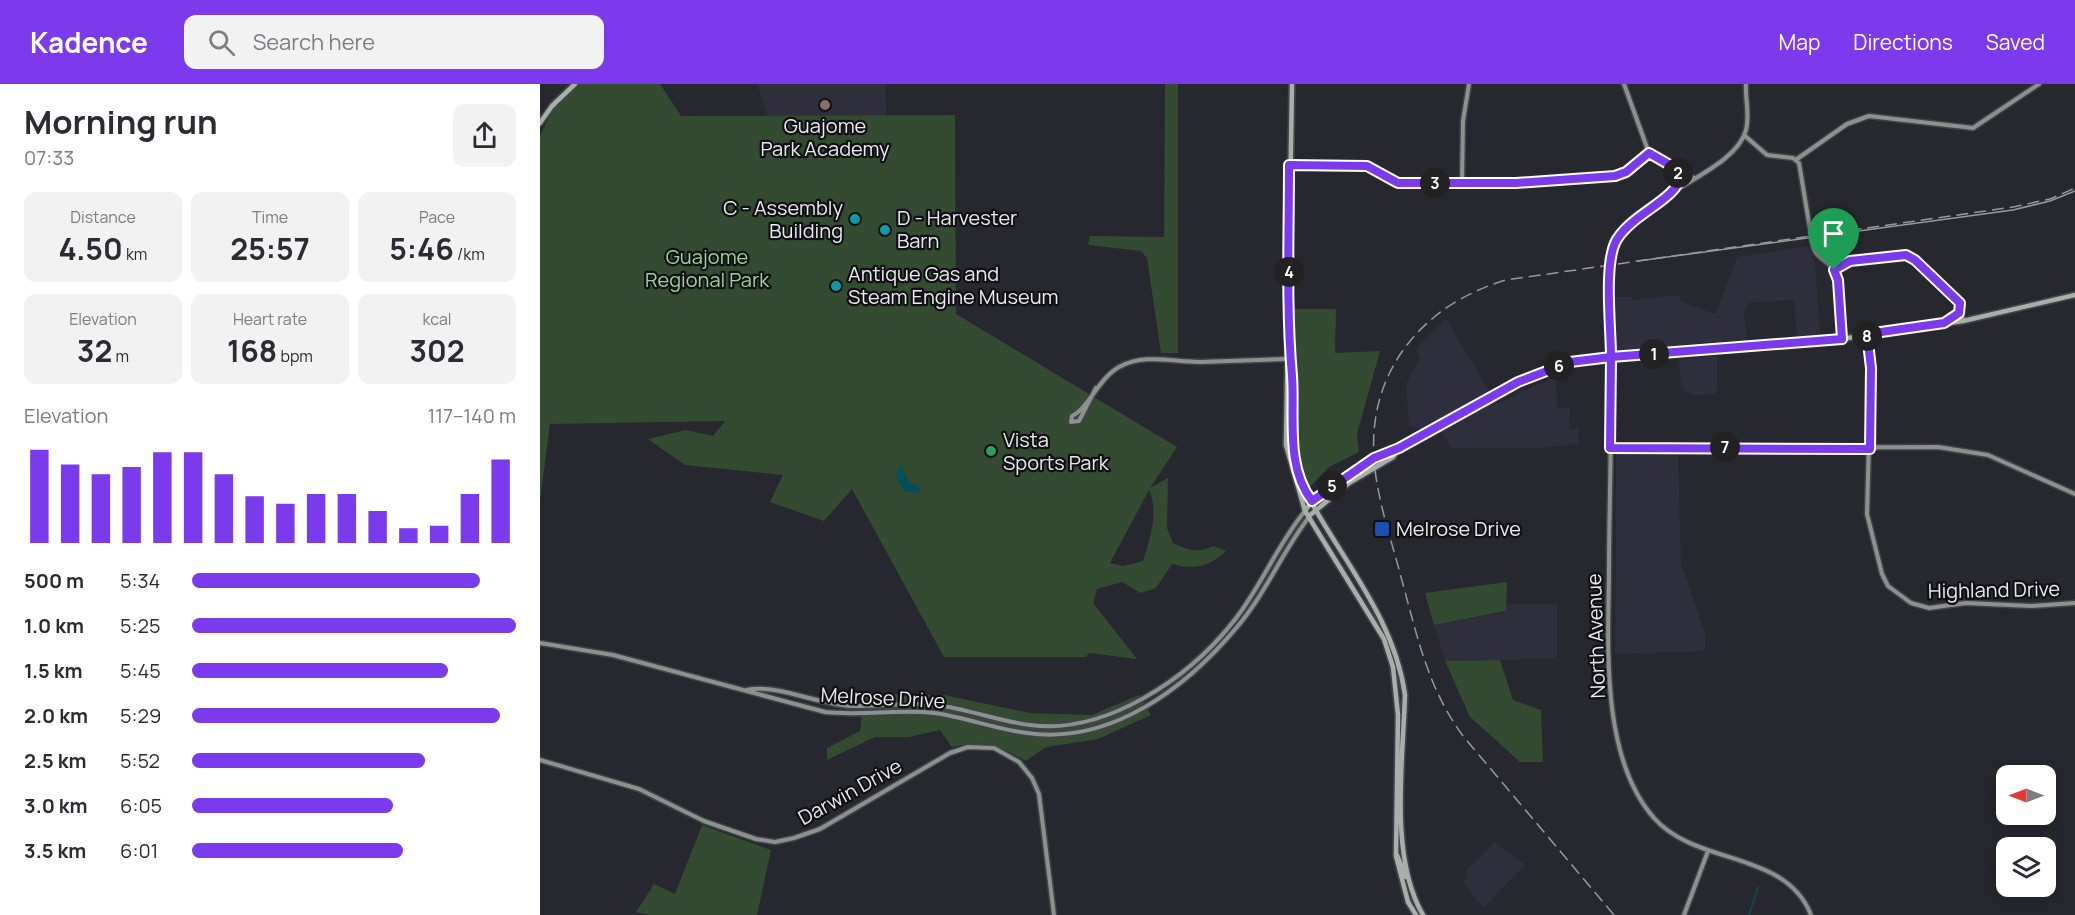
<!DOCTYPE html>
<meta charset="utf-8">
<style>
:root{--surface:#fff;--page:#f2f2f3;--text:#2b2b33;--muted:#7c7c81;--accent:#7c3aed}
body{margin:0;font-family:Manrope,sans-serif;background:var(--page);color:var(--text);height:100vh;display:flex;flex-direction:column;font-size:22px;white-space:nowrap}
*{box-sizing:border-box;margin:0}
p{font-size:20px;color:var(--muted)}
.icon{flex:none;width:33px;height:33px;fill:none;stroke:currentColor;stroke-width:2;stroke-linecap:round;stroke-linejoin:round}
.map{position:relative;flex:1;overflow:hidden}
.panel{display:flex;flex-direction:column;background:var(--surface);width:540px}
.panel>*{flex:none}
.needle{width:39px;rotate:270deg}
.tools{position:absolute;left:1456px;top:681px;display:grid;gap:12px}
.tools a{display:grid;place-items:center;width:60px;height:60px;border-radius:12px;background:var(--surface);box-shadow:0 3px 15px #0003;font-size:30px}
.pin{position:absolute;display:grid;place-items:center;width:51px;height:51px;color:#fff;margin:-62px -26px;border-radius:50% 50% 50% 0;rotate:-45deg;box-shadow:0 0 6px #0007}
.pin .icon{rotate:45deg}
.km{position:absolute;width:30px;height:30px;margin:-15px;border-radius:50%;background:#222;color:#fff;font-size:16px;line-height:30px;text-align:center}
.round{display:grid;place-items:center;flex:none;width:63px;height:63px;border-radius:12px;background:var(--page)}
.overview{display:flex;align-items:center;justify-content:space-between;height:102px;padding:0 24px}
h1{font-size:33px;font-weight:700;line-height:45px}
.figures{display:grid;grid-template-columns:repeat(3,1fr);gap:9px;height:102px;padding:6px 24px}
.figures div{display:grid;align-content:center;border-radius:12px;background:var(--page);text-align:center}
.figures b{font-size:30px;font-weight:700}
.figures small{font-size:16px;font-weight:400}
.figures p{font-size:16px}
.chart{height:168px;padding:12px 24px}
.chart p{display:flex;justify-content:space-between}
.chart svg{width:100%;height:108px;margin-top:6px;stroke:var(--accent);stroke-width:6}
ul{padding:0 24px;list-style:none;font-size:20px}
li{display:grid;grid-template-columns:96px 72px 1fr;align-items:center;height:45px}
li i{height:15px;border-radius:8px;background:var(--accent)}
header{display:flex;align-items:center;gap:36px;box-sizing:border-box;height:84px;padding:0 30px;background:var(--accent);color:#fff}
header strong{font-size:28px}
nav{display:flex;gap:33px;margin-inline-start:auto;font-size:21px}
.search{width:420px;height:54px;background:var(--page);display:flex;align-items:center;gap:15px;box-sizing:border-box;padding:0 21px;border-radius:12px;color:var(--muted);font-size:22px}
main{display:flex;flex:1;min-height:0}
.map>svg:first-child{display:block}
.built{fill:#2e2e3c}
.green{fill:#324b31;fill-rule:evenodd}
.water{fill:#03505a}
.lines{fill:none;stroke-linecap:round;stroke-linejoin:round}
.stream{stroke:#03505a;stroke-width:1.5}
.secondary-casing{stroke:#42424a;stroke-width:7}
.primary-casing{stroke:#42424a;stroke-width:8}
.secondary{stroke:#8b918d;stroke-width:4}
.primary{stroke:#a6afa9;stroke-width:4.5}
.tram{stroke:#98989e;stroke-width:1.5}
.rail{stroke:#98989e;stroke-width:1.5;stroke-dasharray:12 6;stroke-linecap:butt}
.route-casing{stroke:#fff;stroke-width:12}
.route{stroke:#7c3aed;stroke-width:8}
.education-dot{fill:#8d6e63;stroke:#101014;stroke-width:2}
.culture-dot{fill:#0f9aa8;stroke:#101014;stroke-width:2}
.leisure-dot{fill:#2e9e5b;stroke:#101014;stroke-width:2}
.transit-dot{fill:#1a4fb4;stroke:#101014;stroke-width:2}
.labels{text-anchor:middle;stroke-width:4.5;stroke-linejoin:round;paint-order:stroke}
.poi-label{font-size:20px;fill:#eaeaef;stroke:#101014;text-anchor:start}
.park-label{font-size:20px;fill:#9ed49b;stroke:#101014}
.street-label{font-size:20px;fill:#eaeaef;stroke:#101014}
</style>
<header>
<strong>Kadence</strong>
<div class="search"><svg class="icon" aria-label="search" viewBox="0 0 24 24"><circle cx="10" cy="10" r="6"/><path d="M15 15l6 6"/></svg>Search here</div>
<nav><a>Map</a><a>Directions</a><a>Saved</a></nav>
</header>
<main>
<section class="panel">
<div class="overview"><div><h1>Morning run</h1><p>07:33</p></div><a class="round"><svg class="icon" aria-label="share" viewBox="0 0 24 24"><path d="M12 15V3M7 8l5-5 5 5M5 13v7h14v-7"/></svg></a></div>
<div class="figures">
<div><p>Distance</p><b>4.50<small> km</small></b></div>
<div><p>Time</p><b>25:57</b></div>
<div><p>Pace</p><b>5:46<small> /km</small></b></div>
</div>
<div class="figures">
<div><p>Elevation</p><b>32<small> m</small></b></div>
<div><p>Heart rate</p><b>168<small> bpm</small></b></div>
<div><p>kcal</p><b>302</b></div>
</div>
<div class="chart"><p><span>Elevation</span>117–140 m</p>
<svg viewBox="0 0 160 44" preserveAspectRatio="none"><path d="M5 44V6M15 44V12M25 44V16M35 44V13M45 44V7M55 44V7M65 44V16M75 44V25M85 44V28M95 44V24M105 44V24M115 44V31M125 44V38M135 44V37M145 44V24M155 44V10"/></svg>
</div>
<ul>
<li><b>500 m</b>5:34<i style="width:89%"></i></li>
<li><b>1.0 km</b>5:25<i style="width:100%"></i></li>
<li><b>1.5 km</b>5:45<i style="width:79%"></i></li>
<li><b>2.0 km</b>5:29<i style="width:95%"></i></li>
<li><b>2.5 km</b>5:52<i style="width:72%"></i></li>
<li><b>3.0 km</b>6:05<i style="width:62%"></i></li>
<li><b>3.5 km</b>6:01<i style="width:65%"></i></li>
</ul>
</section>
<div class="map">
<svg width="1535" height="831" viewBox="0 0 1535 831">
<rect width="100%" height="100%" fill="#27272f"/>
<path class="built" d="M217,0H345L347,37L235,55Z
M1268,162L1275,178L1280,251L1257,253L1254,216L1208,219L1204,228L1207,256L1078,266L1075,263V213H1092L1093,216L1139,211L1141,218L1176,230L1197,173Z
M906,235L957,320L1016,292L1017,324L1030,323L1029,346L1038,344V360L1001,364H911L903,350L869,342L866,300L880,274L876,265Z
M1177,272V307L1174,310L1154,312L1141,304L1139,275Z
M1076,368L1138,369L1141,479L1165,549V567L1075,570Z
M967,520H1017V575L905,577L894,541L965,528Z
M955,758L985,781L943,824L924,799L927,786Z"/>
<path class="green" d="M37,0H120L141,32L415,31L416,230L637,363L610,404L628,394L627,444L633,459C648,466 658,470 673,462L686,467C670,483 653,486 632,480L616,504L601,509L582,498L557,505L553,519L597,575L549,569L546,573H404L312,405L284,437L230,418L243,391L145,381L108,355L146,346L173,352L185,337L10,340L0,417V53L10,30ZM609,406C619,427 610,456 603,477L583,482L570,479Z
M625,0H638V269H621L607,174L601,167L548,161L550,152L624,153Z
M754,225H796L795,269L840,267L817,350L819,368L789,383L769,404C748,347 756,285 754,225Z
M967,498L966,527L894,541L885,509Z
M960,576L973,616L1001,626L1003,678H980L930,633L905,577Z
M324,610L404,611L490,629L552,631L599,611L611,631L558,655L506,663L486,677C455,660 447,656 412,663L400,646L369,653H335L287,676V664L320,647Z
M162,741L231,766L217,831H109L96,828L114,800L135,810Z"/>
<path class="water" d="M361,382L369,398L381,404L379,409L364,407L355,391Z"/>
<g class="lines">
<path class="stream" d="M1209,831L1218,803"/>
<g class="secondary-casing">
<path id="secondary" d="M1084,0L1109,69L1154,94
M1206,0C1205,15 1210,31 1206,46C1194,92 1089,111 1071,171C1065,220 1072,276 1071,326C1071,380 1069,435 1069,489C1068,564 1061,674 1114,734C1156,782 1246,766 1271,831
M1204,51L1227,71L1253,74L1259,79L1273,163C1277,175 1289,177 1295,187C1302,201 1300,238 1301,255
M1257,75L1307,40L1329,32L1433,44L1499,0
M749,81L827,82L858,99H976L1075,92L1086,88L1109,69
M1135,84L1140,92L1137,105
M922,99L923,37L929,0
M1294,186C1314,174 1354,165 1375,176L1420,219L1423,237
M1327,251L1331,284L1327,430L1342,490L1348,502L1371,519L1389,524L1426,519L1491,522L1535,519
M556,304L539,337L531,338L532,332C548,325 558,295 579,283C605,269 632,278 660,278C689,277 719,276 748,275
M1071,364L1398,363L1448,371L1535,410
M0,559L73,571L285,628C321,632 358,625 394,629C425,633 455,645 487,649C571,661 646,604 697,543C726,509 742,468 769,433
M207,606C235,599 281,622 314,622C342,622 369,618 396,621C428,625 458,637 490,641C565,651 648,595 693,538C721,503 737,461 765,427
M0,676L99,705L164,737L216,755L235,758L254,754L280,745L410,669L428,663L454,664L479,678L492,694L499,710L514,831
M1144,831L1168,767"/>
</g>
<g class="primary-casing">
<path id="primary" d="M752,0L746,361L765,427L844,555L853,583L858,631L856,772L868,818L876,831
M0,39L12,22L35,0
M1408,237L1419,229L1420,219
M750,281C757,321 745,369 765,407C801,475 854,533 865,611C863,677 849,773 883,831
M765,427L772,417C794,401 832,367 859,364L978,298L1030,278L1301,255L1423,237L1535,211
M769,432L809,399L853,373L859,364
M857,771L866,793"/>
</g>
<use href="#secondary" class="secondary"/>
<use href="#primary" class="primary"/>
<path class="tram" d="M1098,177L1473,126L1510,117L1535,107"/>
<path class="rail" d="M1074,831L923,652C887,603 877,551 861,493C851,454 836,413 834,373C828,286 884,220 966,196L1473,123L1510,115L1535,104"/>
</g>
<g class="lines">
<g class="route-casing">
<path id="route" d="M1294,186L1298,196L1302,255L1071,273C1071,244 1064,184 1075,159C1088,131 1139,115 1140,92L1135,84L1109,69L1086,88L1075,92L976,99H858L827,82L749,81C749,151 746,223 752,292C755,333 745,382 772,417L834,374L859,364L978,298L1030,278L1071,273L1070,364L1330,365L1331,284L1327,250L1404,239L1419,229L1420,219L1375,176L1366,171L1310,177L1294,186"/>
</g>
<use href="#route" class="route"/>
</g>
<circle class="education-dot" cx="285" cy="21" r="6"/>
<g class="culture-dot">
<circle cx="315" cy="135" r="6"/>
<circle cx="345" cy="146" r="6"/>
<circle cx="296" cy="202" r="6"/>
</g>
<circle class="leisure-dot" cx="451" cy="367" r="6"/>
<rect class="transit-dot" x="834" y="437" width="16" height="16" rx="3"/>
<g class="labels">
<g class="poi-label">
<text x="285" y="49" text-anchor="middle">Guajome<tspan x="285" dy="23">Park Academy</tspan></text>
<text x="303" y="131" text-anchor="end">C - Assembly<tspan x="303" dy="23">Building</tspan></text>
<text x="357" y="141">D - Harvester<tspan x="357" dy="23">Barn</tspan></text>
<text x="308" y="197">Antique Gas and<tspan x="308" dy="23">Steam Engine Museum</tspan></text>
<text x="463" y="363">Vista<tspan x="463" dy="23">Sports Park</tspan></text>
<text x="856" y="452">Melrose Drive</text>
</g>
<g class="park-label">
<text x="167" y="180">Guajome<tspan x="167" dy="23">Regional Park</tspan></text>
</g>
<g class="street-label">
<text transform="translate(1454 506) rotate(-1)" y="7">Highland Drive</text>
<text transform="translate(1056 552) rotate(-92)" y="7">North Avenue</text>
<text transform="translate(343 614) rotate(3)" y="7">Melrose Drive</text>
<text transform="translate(310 708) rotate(-29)" y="7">Darwin Drive</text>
</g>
</g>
</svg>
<div class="tools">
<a><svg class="needle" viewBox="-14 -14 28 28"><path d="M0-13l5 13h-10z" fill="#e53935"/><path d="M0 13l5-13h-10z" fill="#7c7c81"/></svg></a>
<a><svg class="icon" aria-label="layers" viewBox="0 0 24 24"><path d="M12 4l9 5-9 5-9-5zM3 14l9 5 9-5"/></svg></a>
</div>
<div class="pin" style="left:1294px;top:186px;background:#1e9e55"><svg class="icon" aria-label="arrive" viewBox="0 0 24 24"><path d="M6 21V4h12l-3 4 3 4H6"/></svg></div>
<b class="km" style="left:1114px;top:270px">1</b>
<b class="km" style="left:1138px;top:89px">2</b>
<b class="km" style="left:895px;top:99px">3</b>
<b class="km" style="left:749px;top:188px">4</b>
<b class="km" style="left:792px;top:402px">5</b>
<b class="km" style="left:1019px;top:282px">6</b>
<b class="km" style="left:1185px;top:363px">7</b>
<b class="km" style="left:1327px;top:252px">8</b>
</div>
</main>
